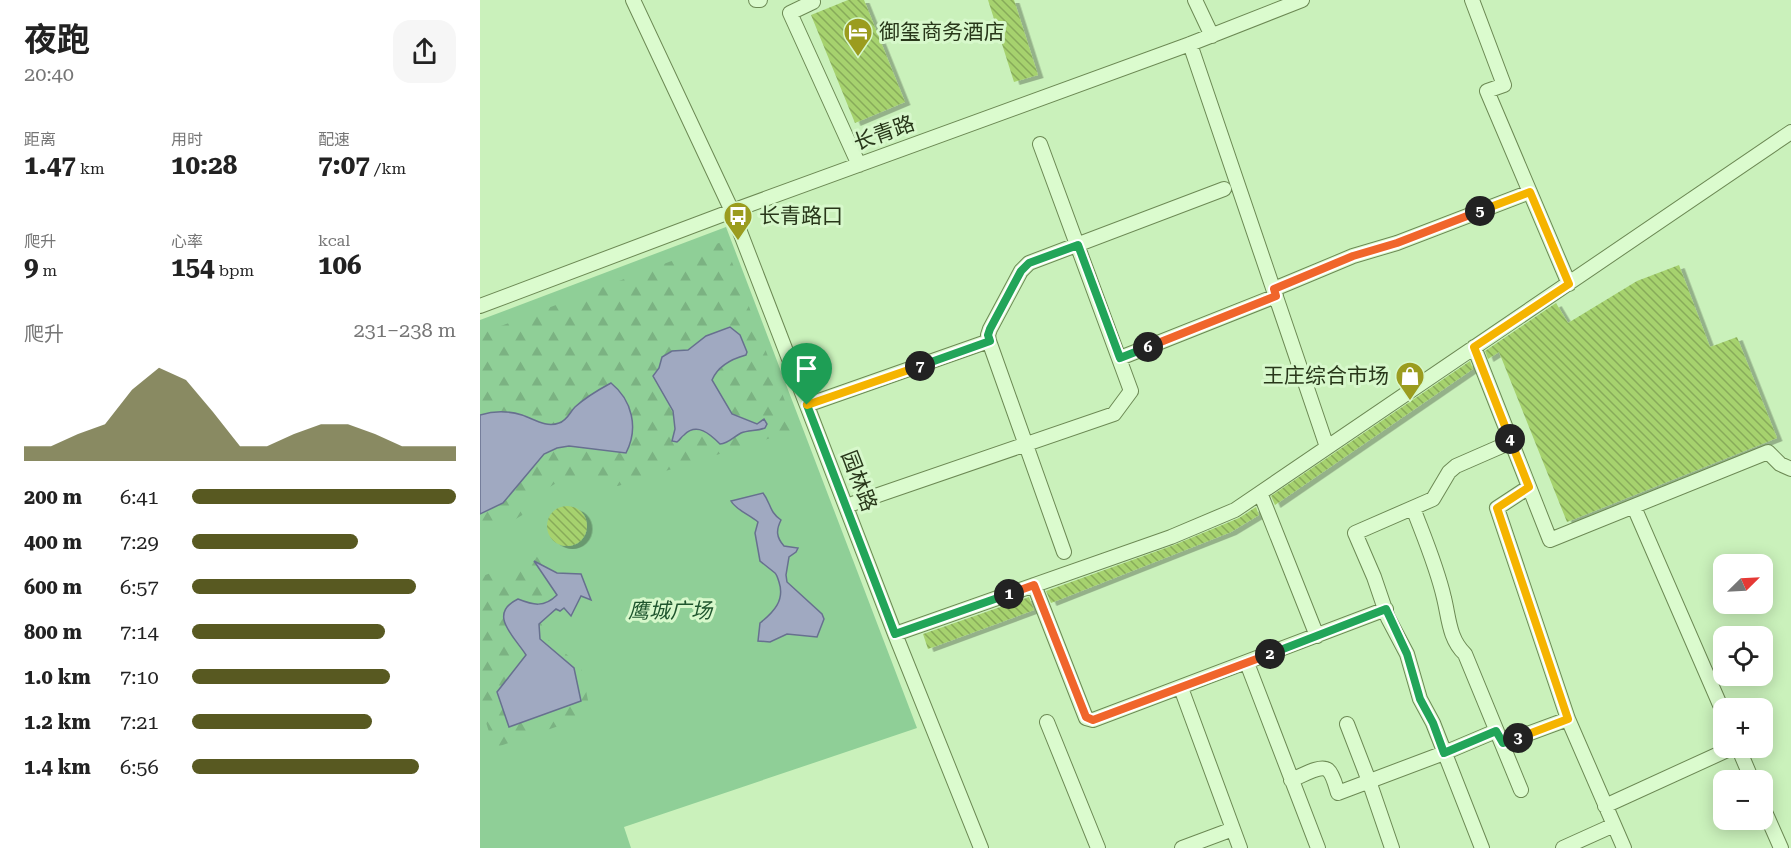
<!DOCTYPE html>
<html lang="zh">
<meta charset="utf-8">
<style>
:root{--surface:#fff;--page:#f6f6f6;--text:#222;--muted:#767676;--accent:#585921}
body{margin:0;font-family:"Roboto Serif","Noto Sans SC",serif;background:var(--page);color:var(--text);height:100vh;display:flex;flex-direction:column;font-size:22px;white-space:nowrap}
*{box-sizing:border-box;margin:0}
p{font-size:20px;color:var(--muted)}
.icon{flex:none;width:33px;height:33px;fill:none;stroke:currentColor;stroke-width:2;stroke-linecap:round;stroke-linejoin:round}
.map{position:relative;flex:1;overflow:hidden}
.details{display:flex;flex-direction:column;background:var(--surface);width:480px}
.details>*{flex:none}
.needle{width:39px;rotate:66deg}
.fabs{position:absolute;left:1233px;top:554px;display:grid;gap:12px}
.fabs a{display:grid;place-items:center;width:60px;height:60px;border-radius:12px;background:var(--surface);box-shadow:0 3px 15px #0003;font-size:30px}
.pin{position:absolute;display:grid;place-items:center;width:51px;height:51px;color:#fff;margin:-62px -26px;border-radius:50% 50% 50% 0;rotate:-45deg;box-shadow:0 0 6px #0007}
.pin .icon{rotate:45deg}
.km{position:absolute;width:30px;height:30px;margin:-15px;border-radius:50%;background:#222;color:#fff;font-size:16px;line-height:30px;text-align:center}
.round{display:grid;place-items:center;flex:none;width:63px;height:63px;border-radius:18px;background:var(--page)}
.headline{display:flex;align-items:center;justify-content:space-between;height:102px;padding:0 24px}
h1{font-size:33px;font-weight:700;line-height:45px}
.figures{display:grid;grid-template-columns:repeat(3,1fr);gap:9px;height:102px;padding:6px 24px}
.figures div{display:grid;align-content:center}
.figures b{font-size:26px;font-weight:700}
.figures small{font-size:16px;font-weight:400}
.figures p{font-size:16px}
.chart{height:168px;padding:12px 24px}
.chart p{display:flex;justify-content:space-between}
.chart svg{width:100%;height:108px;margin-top:6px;fill:var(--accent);opacity:.7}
ul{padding:0 24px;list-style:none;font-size:20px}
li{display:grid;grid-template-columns:96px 72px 1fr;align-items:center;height:45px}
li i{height:15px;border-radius:8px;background:var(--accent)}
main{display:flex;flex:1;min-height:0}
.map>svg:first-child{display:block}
.green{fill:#8fcf97}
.forest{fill:url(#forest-firs)}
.water{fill:#a0a9c1;stroke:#67708f;stroke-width:1.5}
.building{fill:url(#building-back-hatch);filter:url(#shadow)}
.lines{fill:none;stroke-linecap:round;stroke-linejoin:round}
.minor-casing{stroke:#6c8954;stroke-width:16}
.minor{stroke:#dbfbce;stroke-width:14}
.split-1-casing{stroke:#fff;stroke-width:12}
.split-2-casing{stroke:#fff;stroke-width:12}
.split-3-casing{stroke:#fff;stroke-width:12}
.split-4-casing{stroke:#fff;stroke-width:12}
.split-5-casing{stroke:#fff;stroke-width:12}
.split-6-casing{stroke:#fff;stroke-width:12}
.split-7-casing{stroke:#fff;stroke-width:12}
.split-8-casing{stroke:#fff;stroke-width:12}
.split-1{stroke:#22a559;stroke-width:8}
.split-2{stroke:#f0652b;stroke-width:8}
.split-3{stroke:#22a559;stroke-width:8}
.split-4{stroke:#f5b400;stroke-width:8}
.split-5{stroke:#f5b400;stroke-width:8}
.split-6{stroke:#f0652b;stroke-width:8}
.split-7{stroke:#22a559;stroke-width:8}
.split-8{stroke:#f5b400;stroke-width:8}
.labels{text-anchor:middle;stroke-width:6;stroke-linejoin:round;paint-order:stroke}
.poi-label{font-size:21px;fill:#28371a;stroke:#d7f8cb;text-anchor:start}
.street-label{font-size:21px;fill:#28371a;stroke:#d7f8cb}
.park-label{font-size:21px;font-style:italic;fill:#1f552e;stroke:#d7f8cb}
</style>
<main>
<section class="details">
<div class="headline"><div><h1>夜跑</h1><p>20:40</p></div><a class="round"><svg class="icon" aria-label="share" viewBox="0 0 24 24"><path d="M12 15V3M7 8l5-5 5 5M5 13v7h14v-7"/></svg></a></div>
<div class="figures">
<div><p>距离</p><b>1.47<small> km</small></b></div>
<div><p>用时</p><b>10:28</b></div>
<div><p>配速</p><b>7:07<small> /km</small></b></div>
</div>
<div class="figures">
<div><p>爬升</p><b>9<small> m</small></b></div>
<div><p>心率</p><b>154<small> bpm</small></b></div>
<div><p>kcal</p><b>106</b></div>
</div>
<div class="chart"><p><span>爬升</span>231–238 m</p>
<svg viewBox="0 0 160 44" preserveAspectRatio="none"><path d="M0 44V38L10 38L20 33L30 29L40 15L50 6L60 11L70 24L80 38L90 38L100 33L110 29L120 29L130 33L140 38L150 38L160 38V44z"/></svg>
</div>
<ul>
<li><b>200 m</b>6:41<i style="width:100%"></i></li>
<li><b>400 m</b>7:29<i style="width:63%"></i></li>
<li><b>600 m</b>6:57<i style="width:85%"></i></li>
<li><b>800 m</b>7:14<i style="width:73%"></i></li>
<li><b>1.0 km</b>7:10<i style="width:75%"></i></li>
<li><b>1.2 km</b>7:21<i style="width:68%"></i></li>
<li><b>1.4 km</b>6:56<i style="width:86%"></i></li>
</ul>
</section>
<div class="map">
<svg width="1311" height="848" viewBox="0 0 1311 848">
<defs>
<pattern id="forest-firs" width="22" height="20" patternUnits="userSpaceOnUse" patternTransform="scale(1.5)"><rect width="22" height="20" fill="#8fcf97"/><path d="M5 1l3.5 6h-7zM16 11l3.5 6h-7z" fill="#7bb282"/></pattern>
<pattern id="building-back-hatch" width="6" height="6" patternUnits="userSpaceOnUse" patternTransform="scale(1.5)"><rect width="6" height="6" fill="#a6d26e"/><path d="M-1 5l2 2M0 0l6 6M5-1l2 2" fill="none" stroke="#87ab5a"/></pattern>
<filter id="shadow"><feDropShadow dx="5.5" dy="3" stdDeviation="0" flood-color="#0004"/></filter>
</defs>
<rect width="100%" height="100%" fill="#caf1bb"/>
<path class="green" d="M246,227L437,728L144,827L151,848H0V320Z"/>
<path class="forest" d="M244,241L316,430L138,486L98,479L78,482L58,494L44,514L26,525L0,534V334Z
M56,556L77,573L101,574L111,600L100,596L91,616L74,621L65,637L101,666L111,715L14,748L0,703V577Z"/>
<path class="water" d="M250,327L260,335L267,352L266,355C251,359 238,366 232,380L252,414L277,424L284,419L287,424L285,428C277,431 268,430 261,433C253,437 249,443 240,444C230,434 217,422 204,435C201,437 200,440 197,442L192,441L195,429L193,411L173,376L179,368L182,357L192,351L208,350L226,336Z
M131,383C152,400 159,428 146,453L89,446L77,448L64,454L23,503L0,514V415C13,411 29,411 42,415C54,419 66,428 79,423C87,421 90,412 95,407C106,397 118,390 131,383Z
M283,493C291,503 289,512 301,520C296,530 296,537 304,546L318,548L316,552L309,557L306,575L307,582L342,614L344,619L337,637L307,634L290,642L278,641L280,623C294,612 305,600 299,582C298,579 297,575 295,573C290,569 285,565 280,561L275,533L278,522C270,515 256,510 251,501Z
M54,561L77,573L101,574L111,600L101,596L91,616L84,608L80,611L76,609L59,624L60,639L94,668L101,701L29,727L17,692L46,655C34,636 7,614 38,599C53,605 64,608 77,595Z"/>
<path class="building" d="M368,0H384L425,102L375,123L331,15Z
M508,0H534L558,75L534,82Z
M1199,265L1230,347L1257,337L1297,438L1087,522L1019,352L1008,359L1005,351L1076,303L1088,323L1157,281Z
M990,361L993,369L795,505L791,496Z
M67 526a20 20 0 1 1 40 0a20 20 0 1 1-40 0Z
M776,507L779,515L751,532L571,603L566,591L694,545L759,518Z
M549,597L554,610L448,649L443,634Z"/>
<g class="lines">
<g class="minor-casing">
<path id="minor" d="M153,0L252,211L415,634L501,848
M276,0H280
M332,0L333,2L310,13L379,165
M715,0L732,36
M992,0L1024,85L1007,91L1089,284
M710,44L847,447
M794,289L873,256L917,243L1050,192
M0,306L252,211L710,44L822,0
M994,347L1070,540L1288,452L1300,464L1311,469
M640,358L796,296
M327,405L509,341
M1049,487L1017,508L1088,719L1144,848
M781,495L837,636
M366,506L634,414L651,391L560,144
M1154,507L1244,714
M933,508C944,537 957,567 964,598C969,618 969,639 985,654L1041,790
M584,552L509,341L508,335L510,329L541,271L549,263L744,189
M554,585L606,718L613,720L906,609
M415,634L691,537L755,510L1311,132
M767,663L838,848
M701,688L760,848
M567,722L618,848
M867,724L889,781L912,848
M1023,743L1088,719
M1258,747L1272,780
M811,780C820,777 840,764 848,770C853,774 856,787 858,793L964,753L1016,731
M1282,805L1301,848
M1125,806L1254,747
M702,848L753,829
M1002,848L953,723L940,699L927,654L908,618L894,577L875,533L953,499L969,472L976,466L1031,442
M1083,848L1134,825"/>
</g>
<use href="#minor" class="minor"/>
</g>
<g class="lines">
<g class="split-1-casing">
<path id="split-1" d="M327,405L415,634L529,594"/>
</g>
<g class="split-2-casing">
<path id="split-2" d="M529,594L554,585L606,717L613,720L790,654"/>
</g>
<g class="split-3-casing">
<path id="split-3" d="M790,654L906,609L927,654L940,699L953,723L964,753L1016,731L1023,743L1038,738"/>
</g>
<g class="split-4-casing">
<path id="split-4" d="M1030,439L1049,487L1017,508L1088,719L1038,738"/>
</g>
<g class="split-5-casing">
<path id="split-5" d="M1000,211L1050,192L1089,284L994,347L1030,439"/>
</g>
<g class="split-6-casing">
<path id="split-6" d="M668,347L796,296L794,289L873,256L917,243L1000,211"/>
</g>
<g class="split-7-casing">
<path id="split-7" d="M440,366L510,341L508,335L510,329L541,271L549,263L598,245L640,358L668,347"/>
</g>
<g class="split-8-casing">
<path id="split-8" d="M327,405L440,366"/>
</g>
<use href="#split-1" class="split-1"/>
<use href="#split-2" class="split-2"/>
<use href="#split-3" class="split-3"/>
<use href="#split-4" class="split-4"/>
<use href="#split-5" class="split-5"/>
<use href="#split-6" class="split-6"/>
<use href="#split-7" class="split-7"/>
<use href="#split-8" class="split-8"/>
</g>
<defs>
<g id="hotel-pin" transform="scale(1.5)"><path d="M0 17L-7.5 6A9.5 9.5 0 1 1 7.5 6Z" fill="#9b9c1f" stroke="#d7f8cb"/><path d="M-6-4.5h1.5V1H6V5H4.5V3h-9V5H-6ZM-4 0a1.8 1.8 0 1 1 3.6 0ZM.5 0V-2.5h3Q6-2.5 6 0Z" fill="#fff"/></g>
<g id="bus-pin" transform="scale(1.5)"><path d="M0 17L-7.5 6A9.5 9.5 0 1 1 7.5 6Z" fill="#9b9c1f" stroke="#d7f8cb"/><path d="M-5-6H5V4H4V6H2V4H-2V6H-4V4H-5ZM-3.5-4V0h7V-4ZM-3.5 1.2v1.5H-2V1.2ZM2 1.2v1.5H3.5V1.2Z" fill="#fff"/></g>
<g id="shop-pin" transform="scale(1.5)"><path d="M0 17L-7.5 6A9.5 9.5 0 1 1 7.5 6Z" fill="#9b9c1f" stroke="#d7f8cb"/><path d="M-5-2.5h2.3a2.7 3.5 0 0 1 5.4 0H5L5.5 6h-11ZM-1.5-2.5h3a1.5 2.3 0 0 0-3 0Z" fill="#fff"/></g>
</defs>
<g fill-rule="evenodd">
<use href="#hotel-pin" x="378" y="32"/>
<use href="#bus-pin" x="258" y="216"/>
<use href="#shop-pin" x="930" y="376"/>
</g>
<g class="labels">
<g class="poi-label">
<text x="399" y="39">御玺商务酒店</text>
<text x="279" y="223">长青路口</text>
<text x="909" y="383" text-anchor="end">王庄综合市场</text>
</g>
<g class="street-label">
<text transform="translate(404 133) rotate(-20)" y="7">长青路</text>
<text transform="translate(379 481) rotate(69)" y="7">园林路</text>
</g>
<g class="park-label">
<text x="190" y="618">鹰城广场</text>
</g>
</g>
</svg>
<div class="fabs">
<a><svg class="needle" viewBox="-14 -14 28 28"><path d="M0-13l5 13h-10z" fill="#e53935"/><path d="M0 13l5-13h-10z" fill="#767676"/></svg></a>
<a><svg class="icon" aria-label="locate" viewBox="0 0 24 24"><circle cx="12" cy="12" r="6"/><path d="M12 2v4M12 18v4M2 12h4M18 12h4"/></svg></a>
<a>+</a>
<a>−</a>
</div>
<div class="pin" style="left:327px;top:405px;background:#1e9e55"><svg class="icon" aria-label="arrive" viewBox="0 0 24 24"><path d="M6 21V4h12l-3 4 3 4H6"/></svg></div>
<b class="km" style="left:529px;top:594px">1</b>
<b class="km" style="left:790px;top:654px">2</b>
<b class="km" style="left:1038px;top:738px">3</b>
<b class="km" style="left:1030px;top:439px">4</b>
<b class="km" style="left:1000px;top:211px">5</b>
<b class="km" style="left:668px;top:347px">6</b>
<b class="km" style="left:440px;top:366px">7</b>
</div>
</main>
